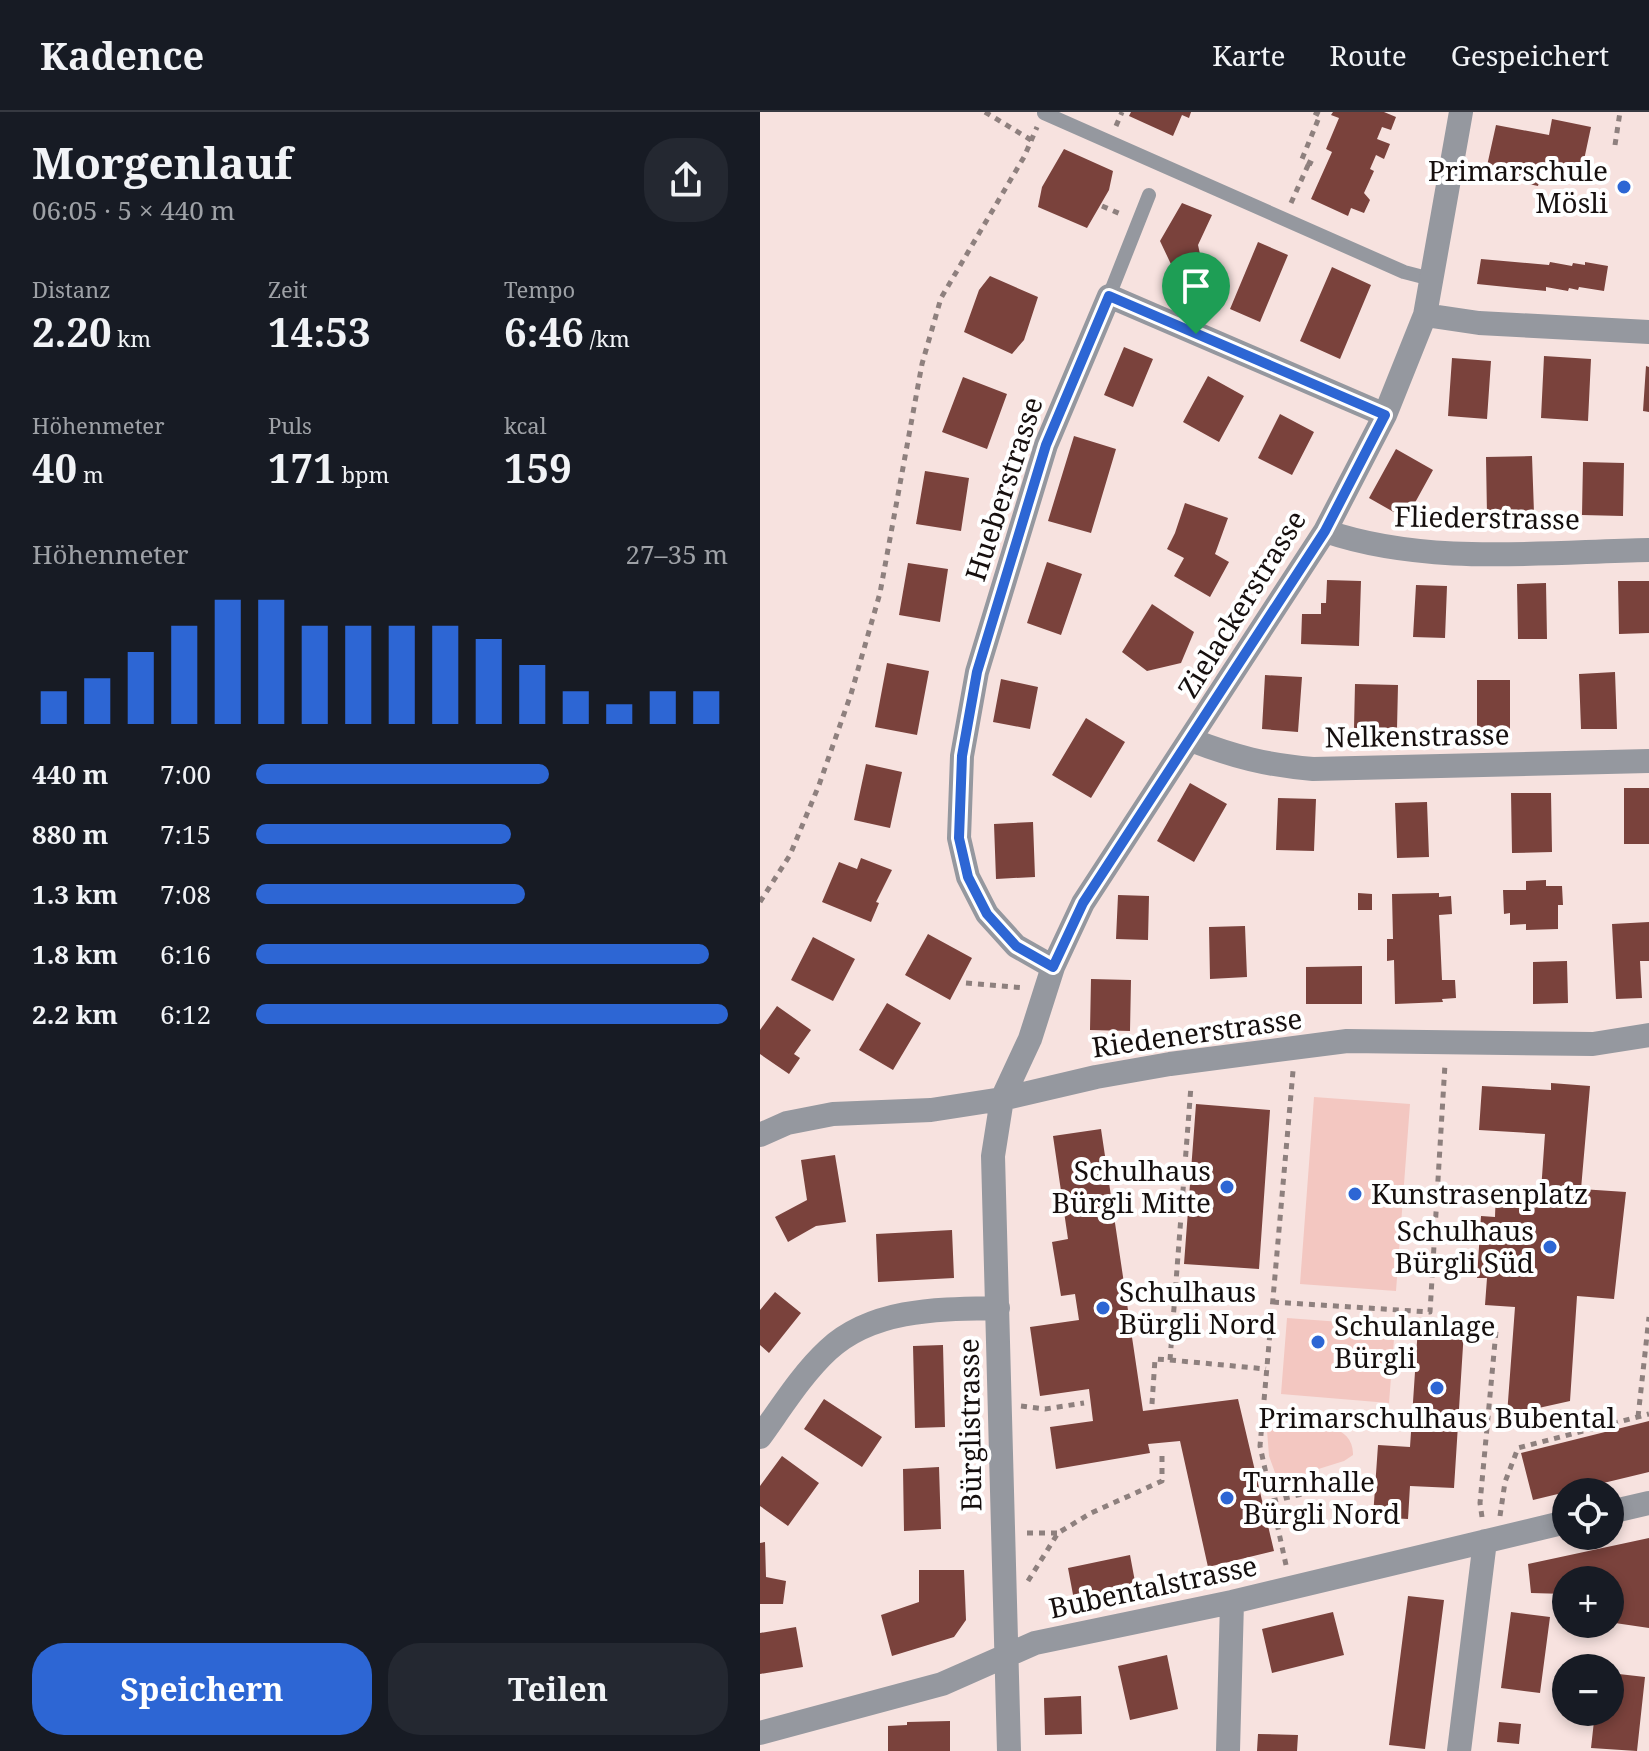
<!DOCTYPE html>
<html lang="de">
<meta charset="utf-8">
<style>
:root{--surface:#171b24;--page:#242831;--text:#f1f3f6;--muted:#9ea1a6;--line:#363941;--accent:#2d66d4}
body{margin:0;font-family:"Noto Serif",serif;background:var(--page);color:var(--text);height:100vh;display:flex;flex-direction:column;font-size:30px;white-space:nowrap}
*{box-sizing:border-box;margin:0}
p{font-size:26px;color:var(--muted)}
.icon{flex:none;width:44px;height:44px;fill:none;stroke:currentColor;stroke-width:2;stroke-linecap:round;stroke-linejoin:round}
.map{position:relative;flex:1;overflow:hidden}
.drawer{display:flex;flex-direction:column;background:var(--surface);width:760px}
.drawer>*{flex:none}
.tools{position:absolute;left:792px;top:1366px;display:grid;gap:16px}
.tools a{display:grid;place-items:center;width:72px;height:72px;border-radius:50%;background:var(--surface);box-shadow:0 4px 12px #0003;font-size:40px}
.pin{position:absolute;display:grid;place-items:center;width:68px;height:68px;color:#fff;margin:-82px -34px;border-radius:50% 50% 50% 0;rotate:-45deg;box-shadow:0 0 8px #0007}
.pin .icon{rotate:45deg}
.round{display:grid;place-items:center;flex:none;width:84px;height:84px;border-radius:32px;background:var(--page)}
.summary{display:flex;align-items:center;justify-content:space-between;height:136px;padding:0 32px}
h1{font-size:44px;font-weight:700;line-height:60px}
.metrics{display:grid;grid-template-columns:repeat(3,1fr);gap:12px;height:136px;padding:8px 32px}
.metrics div{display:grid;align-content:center}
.metrics b{font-size:40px;font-weight:700}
.metrics small{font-size:22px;font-weight:400}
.metrics p{font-size:22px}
.chart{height:224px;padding:16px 32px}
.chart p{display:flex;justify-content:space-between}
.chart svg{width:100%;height:144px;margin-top:8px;stroke:var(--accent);stroke-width:6}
.button{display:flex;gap:16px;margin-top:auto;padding:16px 32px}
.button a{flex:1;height:92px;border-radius:32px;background:var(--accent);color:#fff;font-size:32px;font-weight:700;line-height:92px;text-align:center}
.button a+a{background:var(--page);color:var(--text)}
ul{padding:0 32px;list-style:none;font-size:26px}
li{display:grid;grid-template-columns:128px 96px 1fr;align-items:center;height:60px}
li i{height:20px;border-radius:10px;background:var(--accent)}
header{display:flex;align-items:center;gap:48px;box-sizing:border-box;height:112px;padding:0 40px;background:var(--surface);border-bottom:2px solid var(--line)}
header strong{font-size:38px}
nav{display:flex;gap:44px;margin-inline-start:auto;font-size:28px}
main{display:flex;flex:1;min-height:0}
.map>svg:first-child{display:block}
.green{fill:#f3c7c1}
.building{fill:#7a423c}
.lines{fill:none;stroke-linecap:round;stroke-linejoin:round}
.path{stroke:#8e807e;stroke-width:5;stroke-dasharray:6 6;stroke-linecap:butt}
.lane{stroke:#95989f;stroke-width:14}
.street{stroke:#95989f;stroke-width:24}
.route-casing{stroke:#fff;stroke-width:16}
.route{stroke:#2d66d4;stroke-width:10}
.poi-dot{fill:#2d66d4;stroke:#fff;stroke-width:3}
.labels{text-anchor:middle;stroke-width:8;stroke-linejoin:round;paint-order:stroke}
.poi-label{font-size:28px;fill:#160f0e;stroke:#fff;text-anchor:start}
.street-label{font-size:28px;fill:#160f0e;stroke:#fff}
</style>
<header>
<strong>Kadence</strong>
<nav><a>Karte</a><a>Route</a><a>Gespeichert</a></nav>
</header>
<main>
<section class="drawer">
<div class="summary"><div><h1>Morgenlauf</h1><p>06:05 · 5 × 440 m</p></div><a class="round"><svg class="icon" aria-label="share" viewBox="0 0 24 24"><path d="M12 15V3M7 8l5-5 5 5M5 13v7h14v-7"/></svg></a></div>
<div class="metrics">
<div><p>Distanz</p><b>2.20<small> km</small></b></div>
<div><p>Zeit</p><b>14:53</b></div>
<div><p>Tempo</p><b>6:46<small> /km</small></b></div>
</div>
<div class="metrics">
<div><p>Höhenmeter</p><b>40<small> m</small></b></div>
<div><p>Puls</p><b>171<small> bpm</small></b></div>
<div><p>kcal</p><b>159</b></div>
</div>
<div class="chart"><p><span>Höhenmeter</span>27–35 m</p>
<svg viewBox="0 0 160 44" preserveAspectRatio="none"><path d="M5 44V34M15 44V30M25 44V22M35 44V14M45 44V6M55 44V6M65 44V14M75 44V14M85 44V14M95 44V14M105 44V18M115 44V26M125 44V34M135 44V38M145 44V34M155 44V34"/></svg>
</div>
<ul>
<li><b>440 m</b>7:00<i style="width:62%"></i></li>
<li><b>880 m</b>7:15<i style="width:54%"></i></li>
<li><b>1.3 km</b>7:08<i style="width:57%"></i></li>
<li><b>1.8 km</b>6:16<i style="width:96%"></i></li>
<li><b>2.2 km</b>6:12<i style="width:100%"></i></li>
</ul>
<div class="button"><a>Speichern</a><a>Teilen</a></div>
</section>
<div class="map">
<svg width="889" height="1639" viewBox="0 0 889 1639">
<rect width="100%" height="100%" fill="#f7e2df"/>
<path class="green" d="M554,985L650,992L636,1179L540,1172Z
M527,1206L635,1214L629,1291L521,1282Z
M534,1311C556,1312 594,1312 593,1343L584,1349L552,1359L541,1367L532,1369L517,1366L509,1344L507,1318Z"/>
<path class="building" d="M371,0H431L429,6L422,3L413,24L369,4Z
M573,0H624L636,5L631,18L622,15L617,27L630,32L624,47L616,43L610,57L614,59L604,81L610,88L604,101L591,96L588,104L551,87L572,40L566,37L579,6L571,3Z
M792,7L831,15L821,62L783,54L778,74L725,63L736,13L789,23Z
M304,37L353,59L349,78L327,116L278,95L282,75Z
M422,91L452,103L438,133L444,160L418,167L400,129Z
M498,130L528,143L500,210L470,197Z
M721,147L789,153L790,150L812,154L813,151L825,153V150L848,154L844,179L819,175L818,178L809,176L808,179L786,175V179L717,172Z
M572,155L611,173L580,247L540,229Z
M230,164L278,185L264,228L252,242L204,220L219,178Z
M364,235L393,247L373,295L344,283Z
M784,244L831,247L828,309L781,306Z
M692,246L731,249L727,307L688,304Z
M886,254L889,255V300L883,299Z
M448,264L484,284L459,330L423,310Z
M203,265L247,282L227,337L182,320Z
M520,302L554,320L532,363L498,346Z
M314,324L356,337L331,421L288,409Z
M636,337L673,358L646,407L609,386Z
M772,344L774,401L727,403L726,345Z
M823,350L864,351L863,404L822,403Z
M165,359L209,366L201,419L156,412Z
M425,391L468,406L455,442L469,450L450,485L414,464L424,446L407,437L415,421Z
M287,450L322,462L301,523L267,511Z
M148,451L188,457L180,510L139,503Z
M567,468L601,469L599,534L541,532L542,502H561V491H566Z
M858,469H889V521L859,522Z
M786,471L787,527H758L757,472Z
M656,473L687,474L685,526L653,525Z
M392,492L434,520L421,551L387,559L362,540Z
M127,551L169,559L157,623L115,615Z
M855,560L857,617H821L819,562Z
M505,563L542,565L538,620L502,617Z
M241,567L278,575L270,617L233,610Z
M717,568H750V622H717Z
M595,572L638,573L637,617L594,616Z
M326,606L365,630L331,686L292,663Z
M106,652L142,660L130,716L94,708Z
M430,671L467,692L434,750L397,729Z
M864,676H889V732H864Z
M751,681H791L792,740L752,741Z
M518,686L556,687L554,739L516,738Z
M667,690L669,745L637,746L635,691Z
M273,710L275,765L236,767L234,712Z
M101,746L132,758L116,790L119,791L111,810L62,790L79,750L97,757Z
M786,768V774H802L803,793H798V817L766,818V812L750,813V801L744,802L743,778H766V769Z
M598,781L612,782V798H598Z
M679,781V785L691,784L692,802L679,803L682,868H695L696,886L682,887L683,890L635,892L634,848L627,849V827H633L632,782Z
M358,783L389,784L388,828L356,827Z
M889,810V849H880L882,886L856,887L852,812Z
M485,814L487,865L450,867L449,815Z
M168,822L212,846L190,888L145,863Z
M53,825L95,847L73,889L31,868Z
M807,849L808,891L773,892V850Z
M602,854V892H546V855Z
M331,867L371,868L370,919L330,918Z
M127,891L161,911L133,958L99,938Z
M17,894L51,918L34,942L40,946L29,962L0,942V918Z
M791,971L830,974L821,1077L866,1080L854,1187L817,1184L810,1289L747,1303L755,1195L725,1193L727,1166H717L721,1104L735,1105L736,1076L781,1079L785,1022L719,1018L722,974L791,978Z
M436,992L510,998L499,1157L424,1152Z
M341,1017L383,1299L478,1287L514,1439L448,1455L420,1329L388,1332L390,1341L296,1357L290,1315L333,1309L329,1277L280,1284L270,1215L319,1208L315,1182L301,1184L292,1130L308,1127L293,1024Z
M75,1043L86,1110L56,1114L28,1130L15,1105L47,1088L41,1048Z
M192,1118L194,1166L118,1170L116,1122Z
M15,1180L41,1201L9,1241L0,1233V1198Z
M658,1215L704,1218L694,1376L650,1374L648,1407L613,1405L618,1333L650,1335Z
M183,1233L185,1315L155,1316L153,1234Z
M64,1287L122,1325L102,1355L44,1317Z
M889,1309V1360L773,1388L761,1341Z
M22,1344L59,1371L28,1414L0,1394V1374Z
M179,1355L181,1417L144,1419L143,1357Z
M889,1426V1516L855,1511L857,1470L850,1472V1468H806V1482L771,1481L768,1452Z
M5,1430L6,1465L26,1469L23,1492H0V1431Z
M370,1443L376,1475L314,1488L308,1456Z
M159,1458H204L206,1508L194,1525L132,1544L121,1503L159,1490Z
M648,1484L684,1488L665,1637L629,1633Z
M573,1500L584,1543L512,1561L502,1517Z
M751,1500L790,1505L780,1581L741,1576Z
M36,1515L43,1555L0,1562V1521Z
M407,1543L418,1597L370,1608L358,1554Z
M850,1561L885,1565L877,1639L831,1636L835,1600H850Z
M321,1584L322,1622L285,1623L284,1586Z
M190,1609V1639H128V1614L147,1613V1610Z
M739,1610L761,1612L759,1632L737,1630Z
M498,1622L538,1623L537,1639H497Z"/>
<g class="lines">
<path class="path" d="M225,0L271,28
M554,0L560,3L542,47L557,54
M356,14L362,0
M855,33L860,0
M531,91L549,51
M342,94L363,103
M0,790L30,743L59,673L91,582L120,481L162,252L181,186L264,45L277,15
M206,871L265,876
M513,1190L670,1200L685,952
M410,1248L506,1257
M392,1292L395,1247L410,1248L431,974
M261,1294L285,1297L324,1291
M878,1305L889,1205
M512,1389L608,1367
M740,1404L745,1370L758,1336L889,1302
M722,1405L720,1391L736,1219
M267,1421H297
M526,1453L500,1334L533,959
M268,1469L298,1421L331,1401L402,1369V1339"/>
<path class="lane" d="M284,1L644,160L671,167
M349,184L389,83"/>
<path class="street" d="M665,203L719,211L889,220
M565,419C667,454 782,440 889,438
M431,628C475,645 506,653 553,657L889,649
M293,855L256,834L227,802L208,765L199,726L202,644L217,560L286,333L349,184L625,303
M0,1023L27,1011L73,1002L171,998L242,987L336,965L410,952L587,929L833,932L889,923
M0,1325C21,1296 42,1262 68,1238C113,1196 181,1197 238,1196
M850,1400L889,1391
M0,1621L182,1572L275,1531L472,1490L806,1410
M249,1639L233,1044L242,987L270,927L293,855L323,791L565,419L625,303L665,203L701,0
M468,1639L472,1490
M699,1639L725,1429"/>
</g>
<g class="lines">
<g class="route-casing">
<path id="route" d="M349,184L625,303L565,419L323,791L293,855L256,834L227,802L208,765L199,726L202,644L217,560L286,333Z"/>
</g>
<use href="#route" class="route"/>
</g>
<g class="poi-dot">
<circle cx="864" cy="75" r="8"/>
<circle cx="467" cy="1075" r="8"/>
<circle cx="595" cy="1082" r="8"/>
<circle cx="790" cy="1135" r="8"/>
<circle cx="343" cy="1196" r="8"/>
<circle cx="558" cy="1230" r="8"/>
<circle cx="677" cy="1276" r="8"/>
<circle cx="467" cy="1386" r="8"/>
</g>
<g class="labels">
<g class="poi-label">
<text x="848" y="69" text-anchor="end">Primarschule<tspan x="848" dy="32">Mösli</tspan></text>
<text x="451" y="1069" text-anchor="end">Schulhaus<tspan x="451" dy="32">Bürgli Mitte</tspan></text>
<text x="611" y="1092">Kunstrasenplatz</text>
<text x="774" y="1129" text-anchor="end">Schulhaus<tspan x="774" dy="32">Bürgli Süd</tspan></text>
<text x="359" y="1190">Schulhaus<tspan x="359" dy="32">Bürgli Nord</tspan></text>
<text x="574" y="1224">Schulanlage<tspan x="574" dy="32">Bürgli</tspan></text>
<text x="677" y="1316" text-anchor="middle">Primarschulhaus Bubental</text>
<text x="483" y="1380">Turnhalle<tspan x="483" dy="32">Bürgli Nord</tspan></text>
</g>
<g class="street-label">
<text transform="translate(244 377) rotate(-72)" y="10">Hueberstrasse</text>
<text transform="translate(727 406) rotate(1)" y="10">Fliederstrasse</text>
<text transform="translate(482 492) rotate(-58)" y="10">Zielackerstrasse</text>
<text transform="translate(657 624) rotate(-1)" y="10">Nelkenstrasse</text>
<text transform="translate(437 921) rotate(-8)" y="10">Riedenerstrasse</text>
<text transform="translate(210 1313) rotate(-91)" y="10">Bürglistrasse</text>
<text transform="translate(393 1475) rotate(-12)" y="10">Bubentalstrasse</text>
</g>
</g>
</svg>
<div class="tools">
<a><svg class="icon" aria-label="locate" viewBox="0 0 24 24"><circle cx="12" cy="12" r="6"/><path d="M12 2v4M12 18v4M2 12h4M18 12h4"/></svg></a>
<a>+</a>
<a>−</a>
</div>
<div class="pin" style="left:436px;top:222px;background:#1e9e55"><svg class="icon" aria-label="arrive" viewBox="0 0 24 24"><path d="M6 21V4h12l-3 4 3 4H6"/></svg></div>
</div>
</main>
